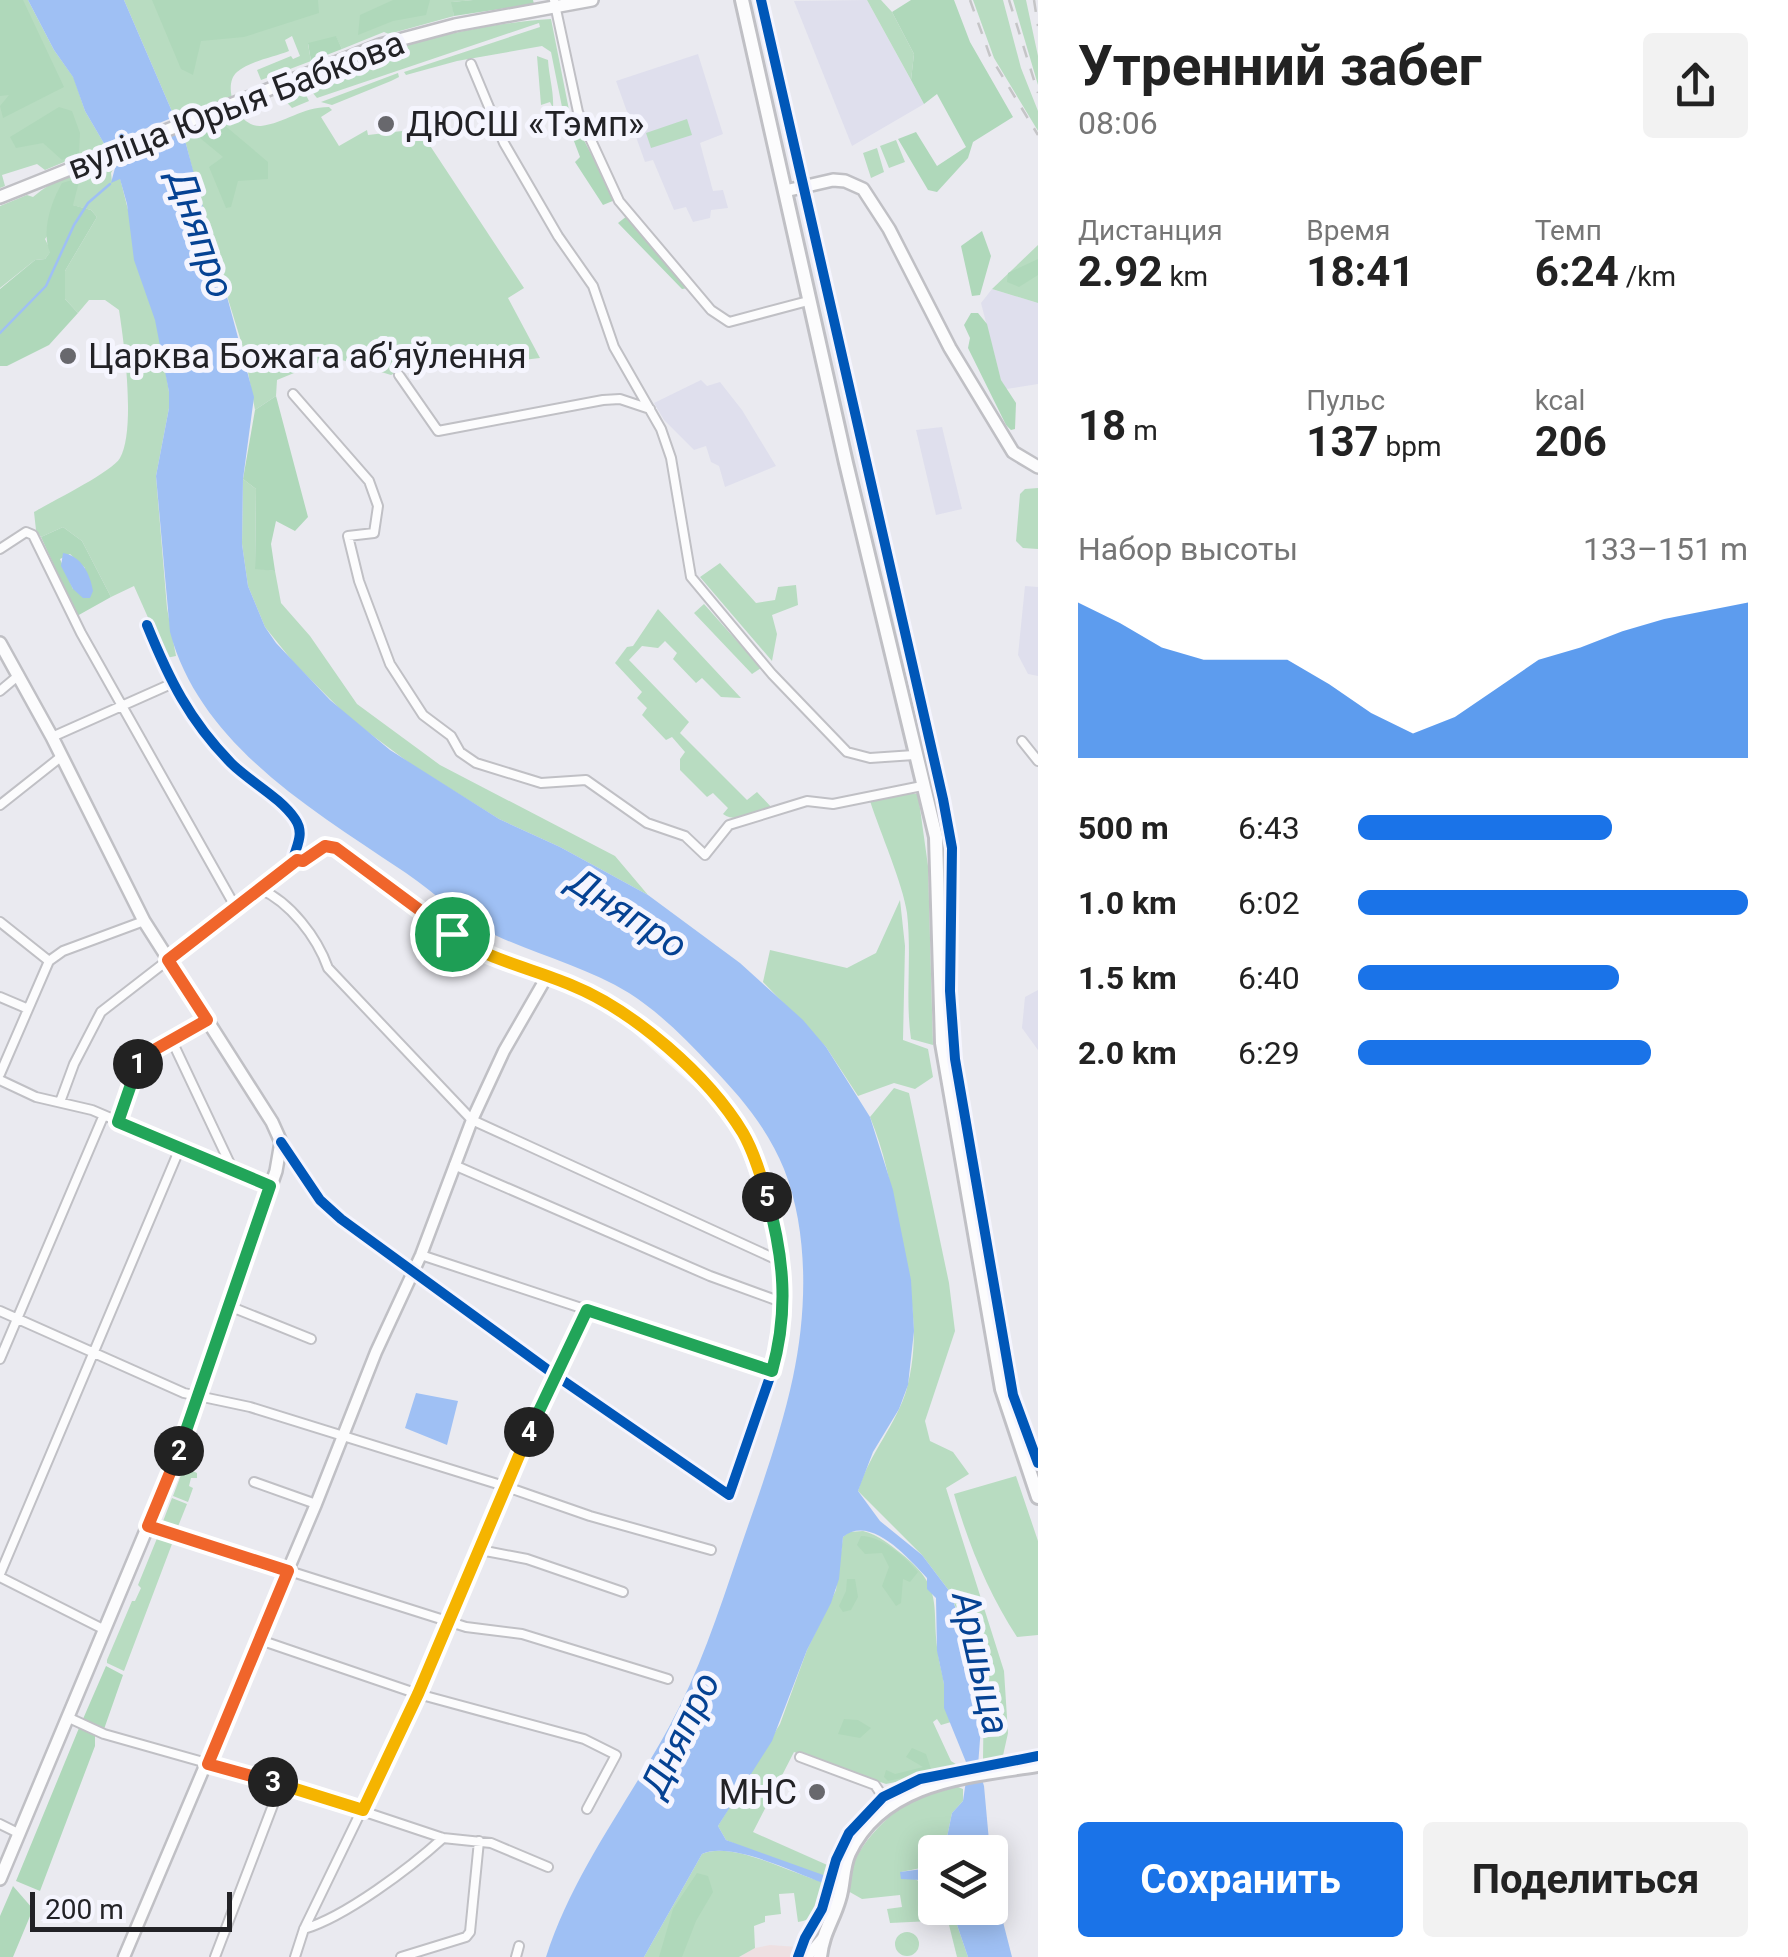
<!DOCTYPE html>
<html lang="ru">
<meta charset="utf-8">
<style>
:root{--surface:#fff;--page:#f2f2f2;--text:#222;--muted:#767676;--accent:#1a73e8}
body{margin:0;font-family:Roboto,sans-serif;background:var(--page);color:var(--text);height:100vh;display:flex;flex-direction:column;font-size:38px;white-space:nowrap}
*{box-sizing:border-box;margin:0}
p{font-size:32px;color:var(--muted)}
.icon{flex:none;width:55px;height:55px;fill:none;stroke:currentColor;stroke-width:2;stroke-linecap:round;stroke-linejoin:round}
.map{position:relative;flex:1;overflow:hidden}
.panel{display:flex;flex-direction:column;background:var(--surface);width:750px}
.panel>*{flex:none}
.controls{position:absolute;left:918px;top:1835px;display:grid;gap:20px}
.controls a{display:grid;place-items:center;width:90px;height:90px;border-radius:10px;background:var(--surface);box-shadow:0 5px 25px #0003;font-size:50px}
.scale{position:absolute;left:30px;bottom:25px;width:202px;box-sizing:border-box;padding-left:10px;border:5px solid #222226;border-top:0;font-size:28px;line-height:35px;white-space:nowrap;color:#222226;-webkit-text-stroke:8px #f5f5fe;paint-order:stroke}
.pin{position:absolute;display:grid;place-items:center;width:85px;height:85px;color:#fff;margin:-42px;border:5px solid #fff;border-radius:50%;box-shadow:0 2px 10px #0007}
.km{position:absolute;width:50px;height:50px;margin:-25px;border-radius:50%;background:#222;color:#fff;font-size:28px;line-height:50px;text-align:center}
.round{display:grid;place-items:center;flex:none;width:105px;height:105px;border-radius:10px;background:var(--page)}
.headline{display:flex;align-items:center;justify-content:space-between;height:170px;padding:0 40px}
h1{font-size:55px;font-weight:700;line-height:75px}
.figures{display:grid;grid-template-columns:repeat(3,1fr);gap:15px;height:170px;padding:10px 40px}
.figures div{display:grid;align-content:center}
.figures b{font-size:42px;font-weight:700}
.figures small{font-size:28px;font-weight:400}
.figures p{font-size:28px}
.chart{height:280px;padding:20px 40px}
.chart p{display:flex;justify-content:space-between}
.chart svg{width:100%;height:180px;margin-top:10px;fill:var(--accent);opacity:.7}
.primary-button{display:flex;gap:20px;margin-top:auto;padding:20px 40px}
.primary-button a{flex:1;height:115px;border-radius:10px;background:var(--accent);color:#fff;font-size:40px;font-weight:700;line-height:115px;text-align:center}
.primary-button a+a{background:var(--page);color:var(--text)}
ul{padding:0 40px;list-style:none;font-size:32px}
li{display:grid;grid-template-columns:160px 120px 1fr;align-items:center;height:75px}
li i{height:25px;border-radius:12px;background:var(--accent)}
main{display:flex;flex:1;min-height:0}
.map>svg:first-child{display:block}
.commercial{fill:#eee0e2}
.built{fill:#dfdfed}
.green{fill:#b8dcc1}
.forest{fill:#afd8ba;fill-rule:evenodd}
.water{fill:#9fc0f4}
.pier{fill:#eaeaf0}
.lines{fill:none;stroke-linecap:round;stroke-linejoin:round}
.stream{stroke:#9fc0f4;stroke-width:2.5}
.minor-casing{stroke:#c0c0c5;stroke-width:12}
.tertiary-casing{stroke:#c0c0c5;stroke-width:15}
.secondary-casing{stroke:#c0c0c5;stroke-width:16}
.primary-casing{stroke:#c0c0c5;stroke-width:18}
.minor{stroke:#fcfcfd;stroke-width:8}
.tertiary{stroke:#fcfcfd;stroke-width:10}
.secondary{stroke:#fcfcfd;stroke-width:11}
.primary{stroke:#fcfcfd;stroke-width:12}
.rail{stroke:#c5c5c7;stroke-width:2.5;stroke-dasharray:12 12;stroke-linecap:butt}
.cycleway-casing{stroke:#f5f5fe;stroke-width:16}
.cycleway{stroke:#0057b8;stroke-width:10}
.split-1-casing{stroke:#fff;stroke-width:20}
.split-2-casing{stroke:#fff;stroke-width:20}
.split-3-casing{stroke:#fff;stroke-width:20}
.split-4-casing{stroke:#fff;stroke-width:20}
.split-5-casing{stroke:#fff;stroke-width:20}
.split-6-casing{stroke:#fff;stroke-width:20}
.split-1{stroke:#f0652b;stroke-width:12}
.split-2{stroke:#22a559;stroke-width:12}
.split-3{stroke:#f0652b;stroke-width:12}
.split-4{stroke:#f5b400;stroke-width:12}
.split-5{stroke:#22a559;stroke-width:12}
.split-6{stroke:#f5b400;stroke-width:12}
.poi-dot{fill:#68686d;stroke:#f5f5fe;stroke-width:4}
.labels{text-anchor:middle;stroke-width:10;stroke-linejoin:round;paint-order:stroke}
.street-label{font-size:35px;fill:#222226;stroke:#f5f5fe}
.poi-label{font-size:35px;fill:#222226;stroke:#f5f5fe;text-anchor:start}
.water-label{font-size:38px;font-style:italic;fill:#054293;stroke:#f5f5fe}
</style>
<main>
<div class="map">
<svg width="1038" height="1957" viewBox="0 0 1038 1957">
<rect width="100%" height="100%" fill="#eaeaf0"/>
<path class="commercial" d="M770,1945L798,1947L795,1957H739L755,1948Z"/>
<path class="built" d="M867,0L924,104L852,146L794,1Z
M698,54L723,134L700,143L713,191L723,190L728,208L711,210L710,218L693,222L686,207L674,210L653,160L645,162L616,81Z
M992,289L1038,303V384L1006,389L1001,380L981,303Z
M701,380L707,386L720,382L742,410L776,466L725,487L719,466L711,462L706,446L694,450L664,420L654,403Z
M942,427L962,509L936,515L916,430Z
M1025,586L1038,587V676L1028,674L1018,655Z
M1038,990V1050L1022,1028L1025,997Z"/>
<path class="green" d="M0,0H28L54,50L74,78L85,111L105,145L45,170L37,164L2,175L5,186L0,188Z
M124,0H473L452,2L454,16L389,34L384,32L342,49L336,37L308,44L311,61L261,80L257,70L291,56L293,59L300,56L292,36L285,40L289,51C274,57 250,61 237,72C221,86 238,128 261,126C285,123 302,107 329,107L332,110L321,117L339,146L367,130L368,135L419,129L524,288L508,298L540,358L444,369L413,364L391,375L332,357L312,347H300L294,373L277,380L276,396L255,410L244,351L213,250L186,144Z
M867,0H881L892,12L914,54L911,80Z
M973,0H1003L1021,68L1038,111V131L994,58Z
M1013,0H1026L1038,56V85Z
M551,19L570,115L565,122L551,52L542,46L457,61L406,75L404,72L540,27L539,23L317,98L312,92L306,95L309,101L292,108L278,93C364,56 456,25 551,19Z
M537,56L548,60C549,77 554,91 553,108L550,102L541,105Z
M398,73L399,77L391,81L332,105L321,102Z
M687,119L692,135L651,148L646,133Z
M896,140L905,162L889,168L880,146Z
M877,148L884,172L871,178L863,153Z
M112,156L116,164L111,173L112,182L120,178L160,337L169,392V408L156,476L167,608L176,656L166,658L134,586L111,597L82,541L63,527L41,537L36,530L34,512C51,502 112,472 120,458C136,430 124,342 119,310L105,300H89L78,313L65,299V271L97,217L91,210L72,205L45,239L51,251L45,259L35,260L0,288V206L27,195L33,197C55,178 83,167 112,156Z
M1038,245V303L992,289Z
M243,479L256,489L255,568L275,571L281,603L310,636L357,704L440,765L615,856L648,895L560,847L499,819L412,765L349,718L294,663L265,627L248,586L242,544Z
M1038,488V549L1023,548L1016,541L1020,494L1025,489Z
M720,563L756,603L775,600L778,587L796,585L798,605L772,615L777,634L772,661L700,577Z
M704,604L761,668L752,674L694,613Z
M658,609L741,698L721,697L702,678L696,683L673,659L677,653L665,641L658,648L642,646L629,660L689,722L680,733L747,800L757,792L773,809C758,813 737,824 723,814L728,808L713,793L707,797L680,770V759L685,752L672,737L666,740L642,715L647,708L637,698L642,692L615,663L627,647L633,646Z
M903,793L918,794L928,866L933,1045L911,1039C905,997 912,956 907,913C903,884 880,832 870,801Z
M900,900L905,946L903,1040L928,1049L933,1077L915,1089L894,1083L858,1096L826,1047L763,982L770,950L847,968L876,953Z
M894,1088L909,1093L949,1283L955,1331L925,1421L930,1441L953,1452L969,1474L946,1488L1004,1671L1008,1733L1002,1760L983,1759L984,1684L950,1592L922,1555L858,1491C870,1452 897,1424 907,1388C923,1326 907,1280 897,1221C891,1185 884,1151 870,1117Z
M184,1467L197,1473V1478H191L189,1486L193,1488L188,1502L173,1496Z
M1016,1476L1038,1541V1635L1017,1637C988,1592 969,1546 954,1494Z
M172,1498L187,1504L175,1534L160,1529Z
M160,1531L175,1536L124,1671L107,1663V1660L132,1601H135L141,1588L138,1585Z
M863,1531C879,1535 890,1545 903,1555C945,1589 931,1608 938,1653C939,1664 943,1674 944,1684C945,1699 944,1708 951,1722L941,1725L937,1719L933,1722L951,1761L962,1768L886,1784L794,1752L753,1832L834,1868L837,1875L835,1891L823,1897C819,1912 813,1920 798,1922L794,1893L779,1894L781,1914L765,1916V1922L754,1926L755,1948L739,1957H644L702,1854C733,1840 791,1874 824,1882L726,1840L718,1826L780,1724L807,1650L836,1590L843,1537L849,1532Z
M958,1787L963,1789V1801L952,1813L947,1837L926,1867L901,1872L934,1889L935,1908H946L955,1919L968,1957H957L947,1917L933,1924L931,1921L890,1923L887,1909L902,1907L900,1895L862,1899L848,1891C845,1855 888,1812 918,1797C931,1791 945,1789 958,1787Z
M895 1944a12 12 0 1 1 24 0a12 12 0 1 1-24 0Z"/>
<path class="forest" d="M0,0H23L64,87L3,118L0,106L9,95L0,96Z
M152,0H318L319,13L244,37L201,41L193,75L181,69Z
M393,0H430L426,15L393,21L358,35L360,15Z
M473,0H533L534,4L454,16L451,2Z
M911,0H954L970,42L1013,117L973,142L968,158L937,192L928,190L898,139L916,132L937,166L966,147L937,94L924,104L911,80L914,54L892,12Z
M336,36L342,49L311,61L308,43Z
M59,107L72,111L80,133L79,153L62,160L43,143L16,148L10,137Z
M574,121L615,200L603,205L575,162L580,157L569,128Z
M223,124L268,162V179L238,181L231,207L226,208L209,167L223,157L200,138L198,129Z
M80,178L73,205L91,210L97,217L65,271V299L78,313L49,345L7,366H0V289L35,260L45,259L50,252C41,232 51,202 62,183Z
M627,216L689,288L682,289L618,223Z
M982,231L991,256L980,295L972,296L961,246Z
M1038,259V275L1019,287L1007,282L1008,273Z
M971,313H978L987,324L1001,380L1016,403L1015,429L1011,430L1006,425L968,348L970,338L964,325Z
M300,347H312L332,357L294,373Z
M276,396L308,517L295,531L276,521L271,544L275,571L255,569L256,489L243,479L255,410Z
M63,527L82,541L111,597L77,616L41,537ZM70,554L85,568L73,589L60,559Z
M861,1536C882,1536 905,1557 918,1572L910,1582L903,1579L901,1603L896,1606L882,1586L889,1567L882,1553L865,1554L857,1545Z
M847,1579H855L858,1597L851,1610L843,1612L839,1606L846,1591Z
M106,1666L123,1675L103,1732L83,1719Z
M844,1719L858,1720L871,1728L860,1738L838,1734Z
M79,1728L95,1736V1746L40,1891L16,1881Z
M912,1748L926,1754L932,1772L888,1781L884,1777L886,1770L895,1774L923,1767L906,1757Z
M697,1873L708,1876L713,1892L696,1921L682,1957H659L673,1909Z
M13,1886L33,1909L13,1957H0V1916Z"/>
<path class="water" d="M28,0H124L186,144L254,397L243,479L242,544L248,586L265,627L276,643L330,700L390,750L499,819L560,847L648,895L740,963L803,1020L826,1047L870,1117L893,1190L911,1280L914,1331L908,1385L899,1409L873,1452L858,1491L880,1521L922,1555L950,1592L976,1667L983,1700L978,1766L984,1786L990,1852H936L947,1837L952,1813L963,1801L968,1767L944,1708V1684L937,1651L936,1598L927,1589V1578C909,1559 871,1514 843,1537L839,1579L831,1603L807,1650L772,1741L718,1826L726,1840L826,1876L823,1883C793,1872 731,1841 702,1854L644,1957H546C573,1873 627,1804 669,1727C699,1672 718,1614 738,1555C758,1496 780,1438 793,1377C807,1312 809,1232 784,1169C768,1129 740,1096 711,1066C686,1039 660,1013 629,993C588,968 541,956 497,936C462,920 432,890 400,869C311,809 200,744 170,632L156,476L169,408V392L155,320L134,260L127,204L120,179L111,183L116,164L85,111L73,77L54,50Z
M63,553C81,556 90,573 93,591L90,598H83L73,589L61,566Z
M416,1393L458,1401L447,1445L405,1428Z
M935,1854V1891L920,1880L901,1879L900,1872L922,1869Z
M990,1857L992,1879L1012,1957H968L955,1919L946,1908H990Z"/>
<path class="pier" d="M179,115L185,130L109,161L100,147Z"/>
<g class="lines">
<path class="stream" d="M0,333L46,286L74,225L88,203L110,184"/>
<g class="minor-casing">
<path id="minor" d="M554,0L578,112L619,201L711,310L729,322L808,301
M471,64L504,143L558,236L593,286L614,347L661,429L671,458L691,577L772,674L847,752L870,758L914,755
M399,375L438,431L603,400L620,399L650,409
M293,394L369,481L378,506L374,533L348,536L359,581L390,664L423,715L451,736L460,752L476,763L541,783L586,780L647,823L685,836L705,855L729,825L807,801L833,804L922,786
M0,549L26,532L33,535L81,633L236,908
M147,625C169,679 189,720 231,763C250,782 280,797 295,819C304,832 298,843 294,856L297,860L303,861L329,845L460,940L506,963L575,986L626,1015L710,1090L745,1136L778,1236L784,1303L772,1371L729,1495
M0,691L19,675
M52,737L171,684
M1022,741L1038,761
M0,805L62,756
M260,889C290,902 317,937 328,968L472,1120L782,1262
M0,922L49,961
M0,997L26,1008
M172,1041L232,1168
M0,1074L49,961L63,951L144,921
M0,1080L36,1097L92,1110L270,1186
M60,1102L74,1064L101,1012L297,860
M117,1122L140,1058L207,1020
M454,1165L710,1276L784,1303
M421,1255L772,1371
M229,1306L311,1339
M0,1311L184,1393L250,1407L504,1486L590,1516L711,1550
M0,1359L103,1117
M254,1482L316,1504
M147,1526L466,1627L522,1634L668,1679
M480,1550L527,1559L623,1592
M0,1574L180,1148
M0,1577L103,1629
M260,1640L418,1694L584,1739L616,1755L587,1809
M67,1717L104,1734L281,1784L443,1838L491,1843L548,1867
M800,1757L875,1785L889,1806
M0,1824L18,1833
M304,1929C345,1917 410,1868 443,1838
M215,1957L281,1784
M295,1957L304,1929L418,1694L504,1486L587,1310
M401,1957L466,1937L470,1932L479,1841
M516,1957L519,1946"/>
</g>
<g class="tertiary-casing">
<path id="tertiary" d="M281,1142L320,1200L341,1219L555,1375L729,1495
M124,1957L316,1504L376,1352L421,1255L472,1120L504,1051L546,978
M807,1957L822,1939"/>
</g>
<g class="secondary-casing">
<path id="secondary" d="M785,191L833,180L845,181L863,189L889,229L950,348L1013,452L1038,467
M0,197L380,45L455,25L592,0
M0,643L52,737L144,921L272,1122L281,1142L276,1171L173,1466L0,1879"/>
</g>
<g class="primary-casing">
<path id="primary" d="M742,0L846,463L936,837L942,1043L1002,1389L1038,1497
M820,1957C822,1934 833,1920 839,1899C844,1884 842,1868 849,1853C884,1780 969,1776 1038,1765"/>
</g>
<use href="#minor" class="minor"/>
<use href="#tertiary" class="tertiary"/>
<use href="#secondary" class="secondary"/>
<use href="#primary" class="primary"/>
<path class="rail" d="M970,0L990,56L1038,135
M1009,0L1038,93
M1034,0L1038,26"/>
<g class="cycleway-casing">
<path id="cycleway" d="M761,0L943,799L952,848L950,991L955,1059L1013,1395L1038,1463
M147,625C169,679 189,720 231,763C250,782 280,797 295,819C304,832 298,843 294,856L297,860L303,861L329,845L460,940L506,963L575,986L626,1015L710,1090L745,1136L778,1236L784,1303L772,1371L729,1495L555,1375L341,1219L320,1200L281,1142
M798,1957L805,1938L822,1909L836,1860L849,1833L883,1797L920,1779L1038,1756"/>
</g>
<use href="#cycleway" class="cycleway"/>
</g>
<g class="lines">
<g class="split-1-casing">
<path id="split-1" d="M138,1064L140,1058L207,1020L168,960L297,860L303,861L325,846L336,848L452,934"/>
</g>
<g class="split-2-casing">
<path id="split-2" d="M138,1064L118,1122L270,1186L179,1451"/>
</g>
<g class="split-3-casing">
<path id="split-3" d="M179,1451L148,1526L288,1571L208,1764L273,1782"/>
</g>
<g class="split-4-casing">
<path id="split-4" d="M273,1782L363,1810L418,1694L529,1432"/>
</g>
<g class="split-5-casing">
<path id="split-5" d="M529,1432L587,1310L772,1371C789,1311 784,1257 767,1197"/>
</g>
<g class="split-6-casing">
<path id="split-6" d="M452,934C487,960 531,968 571,985C633,1010 708,1075 743,1133C754,1152 761,1176 767,1197"/>
</g>
<use href="#split-1" class="split-1"/>
<use href="#split-2" class="split-2"/>
<use href="#split-3" class="split-3"/>
<use href="#split-4" class="split-4"/>
<use href="#split-5" class="split-5"/>
<use href="#split-6" class="split-6"/>
</g>
<g class="poi-dot">
<circle cx="386" cy="124" r="10"/>
<circle cx="68" cy="356" r="10"/>
<circle cx="817" cy="1792" r="10"/>
</g>
<g class="labels">
<g class="street-label">
<text transform="translate(236 105) rotate(-21)" y="12">вуліца Юрыя Бабкова</text>
</g>
<g class="poi-label">
<text x="406" y="136">ДЮСШ «Тэмп»</text>
<text x="88" y="368">Царква Божага аб'яўлення</text>
<text x="797" y="1804" text-anchor="end">МНС</text>
</g>
<g class="water-label">
<text transform="translate(201 234) rotate(71)" y="13">Дняпро</text>
<text transform="translate(628 913) rotate(33)" y="13">Дняпро</text>
<text transform="translate(981 1663) rotate(77)" y="13">Аршыца</text>
<text transform="translate(680 1734) rotate(-64)" y="13">Дняпро</text>
</g>
</g>
</svg>
<div class="controls">
<a><svg class="icon" aria-label="layers" viewBox="0 0 24 24"><path d="M12 4l9 5-9 5-9-5zM3 14l9 5 9-5"/></svg></a>
</div>
<div class="scale">200 m</div>
<div class="pin" style="left:452px;top:934px;background:#1e9e55"><svg class="icon" aria-label="arrive" viewBox="0 0 24 24"><path d="M6 21V4h12l-3 4 3 4H6"/></svg></div>
<b class="km" style="left:138px;top:1064px">1</b>
<b class="km" style="left:179px;top:1451px">2</b>
<b class="km" style="left:273px;top:1782px">3</b>
<b class="km" style="left:529px;top:1432px">4</b>
<b class="km" style="left:767px;top:1197px">5</b>
</div>
<section class="panel">
<div class="headline"><div><h1>Утренний забег</h1><p>08:06</p></div><a class="round"><svg class="icon" aria-label="share" viewBox="0 0 24 24"><path d="M12 15V3M7 8l5-5 5 5M5 13v7h14v-7"/></svg></a></div>
<div class="figures">
<div><p>Дистанция</p><b>2.92<small> km</small></b></div>
<div><p>Время</p><b>18:41</b></div>
<div><p>Темп</p><b>6:24<small> /km</small></b></div>
</div>
<div class="figures">
<div><b>18<small> m</small></b></div>
<div><p>Пульс</p><b>137<small> bpm</small></b></div>
<div><p>kcal</p><b>206</b></div>
</div>
<div class="chart"><p><span>Набор высоты</span>133–151 m</p>
<svg viewBox="0 0 160 44" preserveAspectRatio="none"><path d="M0 44V6L10 11L20 17L30 20L40 20L50 20L60 26L70 33L80 38L90 34L100 27L110 20L120 17L130 13L140 10L150 8L160 6V44z"/></svg>
</div>
<ul>
<li><b>500 m</b>6:43<i style="width:65%"></i></li>
<li><b>1.0 km</b>6:02<i style="width:100%"></i></li>
<li><b>1.5 km</b>6:40<i style="width:67%"></i></li>
<li><b>2.0 km</b>6:29<i style="width:75%"></i></li>
</ul>
<div class="primary-button"><a>Сохранить</a><a>Поделиться</a></div>
</section>
</main>
